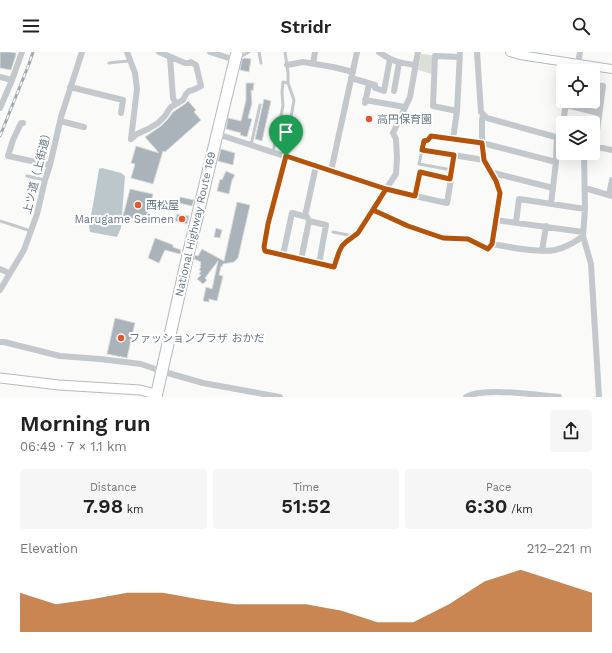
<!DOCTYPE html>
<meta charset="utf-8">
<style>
:root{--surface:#fff;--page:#f6f6f6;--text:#222;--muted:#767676;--accent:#b45309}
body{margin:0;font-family:"Work Sans","Noto Sans JP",sans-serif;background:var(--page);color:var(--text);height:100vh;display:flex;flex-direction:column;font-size:15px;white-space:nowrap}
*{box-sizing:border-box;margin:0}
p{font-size:13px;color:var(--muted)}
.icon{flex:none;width:22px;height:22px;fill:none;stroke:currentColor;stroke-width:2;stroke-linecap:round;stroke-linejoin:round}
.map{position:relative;height:345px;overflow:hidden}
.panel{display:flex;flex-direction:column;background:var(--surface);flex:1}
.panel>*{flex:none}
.buttons{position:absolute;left:556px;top:12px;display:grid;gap:8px}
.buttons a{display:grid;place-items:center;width:44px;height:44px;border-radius:4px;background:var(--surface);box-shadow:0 4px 16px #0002;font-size:20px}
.pin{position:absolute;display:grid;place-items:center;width:34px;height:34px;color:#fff;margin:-41px -17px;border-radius:50% 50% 50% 0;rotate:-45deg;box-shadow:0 0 4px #0007}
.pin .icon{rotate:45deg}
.round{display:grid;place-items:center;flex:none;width:42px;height:42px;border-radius:4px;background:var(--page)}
.summary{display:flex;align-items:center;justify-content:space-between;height:68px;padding:0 20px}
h1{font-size:22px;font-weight:600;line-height:30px}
.metrics{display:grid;grid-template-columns:repeat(3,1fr);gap:6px;height:68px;padding:4px 20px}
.metrics div{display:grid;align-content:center;border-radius:4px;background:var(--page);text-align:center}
.metrics b{font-size:20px;font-weight:600}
.metrics small{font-size:11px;font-weight:400}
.metrics p{font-size:11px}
.chart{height:112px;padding:8px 20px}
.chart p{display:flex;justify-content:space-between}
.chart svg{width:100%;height:72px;margin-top:4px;fill:var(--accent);opacity:.7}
header{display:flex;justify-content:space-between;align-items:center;height:52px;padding:0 20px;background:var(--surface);font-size:18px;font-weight:600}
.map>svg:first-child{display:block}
.green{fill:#dadfd7}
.water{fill:#bbc7cb}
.building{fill:#aab3b9;stroke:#dcdcda}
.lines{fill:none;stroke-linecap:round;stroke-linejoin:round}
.secondary-casing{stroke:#b3babf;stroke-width:10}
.primary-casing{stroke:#b5babe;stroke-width:11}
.highway-casing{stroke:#b4b9bd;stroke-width:13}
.lane{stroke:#c3c8cc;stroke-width:3}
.street{stroke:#c3c8cc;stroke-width:6}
.secondary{stroke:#fff;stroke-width:8}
.primary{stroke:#fff;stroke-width:9}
.highway{stroke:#fff;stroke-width:11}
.rail-casing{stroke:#a2aab0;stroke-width:3}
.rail{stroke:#fff;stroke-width:1.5;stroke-dasharray:4.5;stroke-linecap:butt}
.route-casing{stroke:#fff;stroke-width:8}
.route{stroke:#b45309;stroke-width:5}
.poi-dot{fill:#e4572e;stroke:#fff;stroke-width:1.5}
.labels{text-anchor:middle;stroke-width:4;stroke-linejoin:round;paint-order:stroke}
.poi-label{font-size:11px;fill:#657683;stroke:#fff;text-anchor:start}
.street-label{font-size:11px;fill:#657683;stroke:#fff}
</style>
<header><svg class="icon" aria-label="menu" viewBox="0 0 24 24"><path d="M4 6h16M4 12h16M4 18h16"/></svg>Stridr<svg class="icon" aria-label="search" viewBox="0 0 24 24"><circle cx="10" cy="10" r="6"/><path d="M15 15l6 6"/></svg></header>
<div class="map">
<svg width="612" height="345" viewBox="0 0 612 345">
<rect width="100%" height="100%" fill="#fafaf8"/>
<path class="green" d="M421,2L432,3V22L418,18Z"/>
<path class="water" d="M102,116L121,121L125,124L121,176L117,185L90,180L89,174L94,147L99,117Z"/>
<path class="building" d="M0,0H11L16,1V3L11,18L0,16Z
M245,6L251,7L249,20L240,18L242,7Z
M246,31H254L253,39L251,38L252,51L248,66L252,67L247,85L240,83L241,81L226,77L228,66L241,69L246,48Z
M264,47L271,49L262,89L255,87Z
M188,49L196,58L194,60L201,68L165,100L163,99L153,132L131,126L135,112L131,111L136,94L159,101L145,85L161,74L168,67L173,60L185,52Z
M221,97L235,101L233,113L218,109Z
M226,119L235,123L232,128L229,142L217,139L220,127L222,128Z
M130,137L153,142L147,170L123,164Z
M180,145L194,148L192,154L179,151Z
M237,150L250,153L238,206L234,210L223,212L222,215L221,214L219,223L223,224L217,249L209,247V250L203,249L206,235L212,237L218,209L205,226L207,228L203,232L197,227L201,223L199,222L201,219L199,218L201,215L200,214L201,212L200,211L201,210L194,207L195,203L198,204L202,197L224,209Z
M177,162L189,164L187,172L175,169Z
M216,176L222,178L220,186L214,185Z
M155,186L173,193V195L181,198L180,202L165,198L159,211L148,206Z
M115,266L135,271L127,306L107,302Z"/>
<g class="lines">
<g class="secondary-casing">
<path id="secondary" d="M510,0L520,3L612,17"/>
</g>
<g class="primary-casing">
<path id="primary" d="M0,326L59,333L140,338L156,342"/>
</g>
<g class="highway-casing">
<path id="highway" d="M156,345L188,203L237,0"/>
</g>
<path class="lane" d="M259,0L261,11
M285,0L288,21V31L294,48L287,89L286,104
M240,5L249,0
M109,11L117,10L130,9
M251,93L260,53
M422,98L419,112L452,118
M273,100L283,54L282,40L283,30L288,31
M27,124L45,128
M0,169L31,179
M333,180L353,184"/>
<path class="street" d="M127,0L135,21L137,37L131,87
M210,0L235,8
M379,0C393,10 400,11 416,13
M460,0L457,59L453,87L431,84L428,88L424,89L422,98L484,108
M477,0L481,60L487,66L563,87
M170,5L173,46L176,52
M313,12L315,0
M578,12L580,0
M287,13L303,10L333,15L353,20
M570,19L571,11
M0,25L12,28
M351,26L375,33V36L384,39L390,7
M593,33L603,34L595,94
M70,35L123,48L121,61
M394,39L399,11
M365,48L405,55
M365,51L369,32
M566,53L599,61
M0,56L12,28L22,0
M457,59L433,54L435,4L459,5
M483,63L482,68V91L484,108L496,129L500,141L492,192
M60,69L84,75
M23,71H21L13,88L8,104L50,113
M563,71L566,51
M217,82L386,137L373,158L408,174L443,185L468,187L488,197L492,192C509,195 538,201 555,198C564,196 576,190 583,184
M561,86L563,73
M131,87L137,82L148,77L158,71L165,64L168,59L171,55L183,48L186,42L189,39L193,38L201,34L196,13L191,10L189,11H185L159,0
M453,87L482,91L556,110
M593,94L612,98
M584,101L585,157L583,184L591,212L599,345
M286,104L268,173L264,195L265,199L334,215L339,200L343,195L346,190L358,181L373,158
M331,119L357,0
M490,120L553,136
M451,127L454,103
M585,136L612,144
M609,143L612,128
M415,144L420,120L451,127L447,151L415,144L386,137L396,122L397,106L396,87L393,81L410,45L418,0
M551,152L556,110L557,85
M305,164L316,114
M496,168L583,180
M516,170L519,147L585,157
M542,199L546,174
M283,203L292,161L307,165L309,169L326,173L319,212
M301,208L309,169
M0,217L9,221
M0,238L24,198L37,162L45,128L50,113L61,65L82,0
M0,290H4L60,304L100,307L141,312L161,319L203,331L280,345
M466,345C484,335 537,343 559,345"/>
<use href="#secondary" class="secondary"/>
<use href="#primary" class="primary"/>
<use href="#highway" class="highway"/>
<g class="rail-casing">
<path id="rail" d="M0,84L29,12L33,0"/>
</g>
<use href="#rail" class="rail"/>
</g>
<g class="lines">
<g class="route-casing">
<path id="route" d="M286,104L386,137L373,158L408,174L443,186L468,187L488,197L492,192L500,141L496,129L484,108L482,91L431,84L428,88L424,89L422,98L454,103L450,127L420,120L415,144L386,137L358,181L346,190L342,194L339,200L334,215L265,199L264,195L268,172L286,104"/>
</g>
<use href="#route" class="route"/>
</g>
<g class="poi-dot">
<circle cx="369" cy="67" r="4"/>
<circle cx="138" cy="153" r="4"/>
<circle cx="182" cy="167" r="4"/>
<circle cx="121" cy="286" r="4"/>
</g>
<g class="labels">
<g class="poi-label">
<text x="377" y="71">高円保育園</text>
<text x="146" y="157">西松屋</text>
<text x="174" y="171" text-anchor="end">Marugame Seimen</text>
<text x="129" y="290">ファッションプラザ おかだ</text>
</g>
<g class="street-label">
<text transform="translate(37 119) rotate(-76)" y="4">上ツ道（上街道）</text>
<text transform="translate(195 172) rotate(-77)" y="4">National Highway Route 169</text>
</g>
</g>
</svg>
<div class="buttons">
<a><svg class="icon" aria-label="locate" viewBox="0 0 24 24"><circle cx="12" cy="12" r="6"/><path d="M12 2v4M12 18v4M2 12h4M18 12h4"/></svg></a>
<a><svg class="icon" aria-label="layers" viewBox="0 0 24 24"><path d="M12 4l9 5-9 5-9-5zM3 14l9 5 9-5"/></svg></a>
</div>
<div class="pin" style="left:286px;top:104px;background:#1e9e55"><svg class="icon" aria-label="arrive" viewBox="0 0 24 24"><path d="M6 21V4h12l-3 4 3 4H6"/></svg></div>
</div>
<section class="panel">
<div class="summary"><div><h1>Morning run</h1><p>06:49 · 7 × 1.1 km</p></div><a class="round"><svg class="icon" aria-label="share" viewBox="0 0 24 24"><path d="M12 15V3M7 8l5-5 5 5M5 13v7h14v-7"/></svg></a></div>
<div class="metrics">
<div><p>Distance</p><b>7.98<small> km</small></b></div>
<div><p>Time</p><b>51:52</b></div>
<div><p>Pace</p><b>6:30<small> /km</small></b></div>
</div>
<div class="chart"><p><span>Elevation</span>212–221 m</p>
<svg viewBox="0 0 160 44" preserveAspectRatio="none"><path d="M0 44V20L10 27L20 24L30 20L40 20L50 24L60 27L70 27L80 27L90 31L100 38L110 38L120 27L130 13L140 6L150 13L160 20V44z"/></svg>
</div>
</section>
